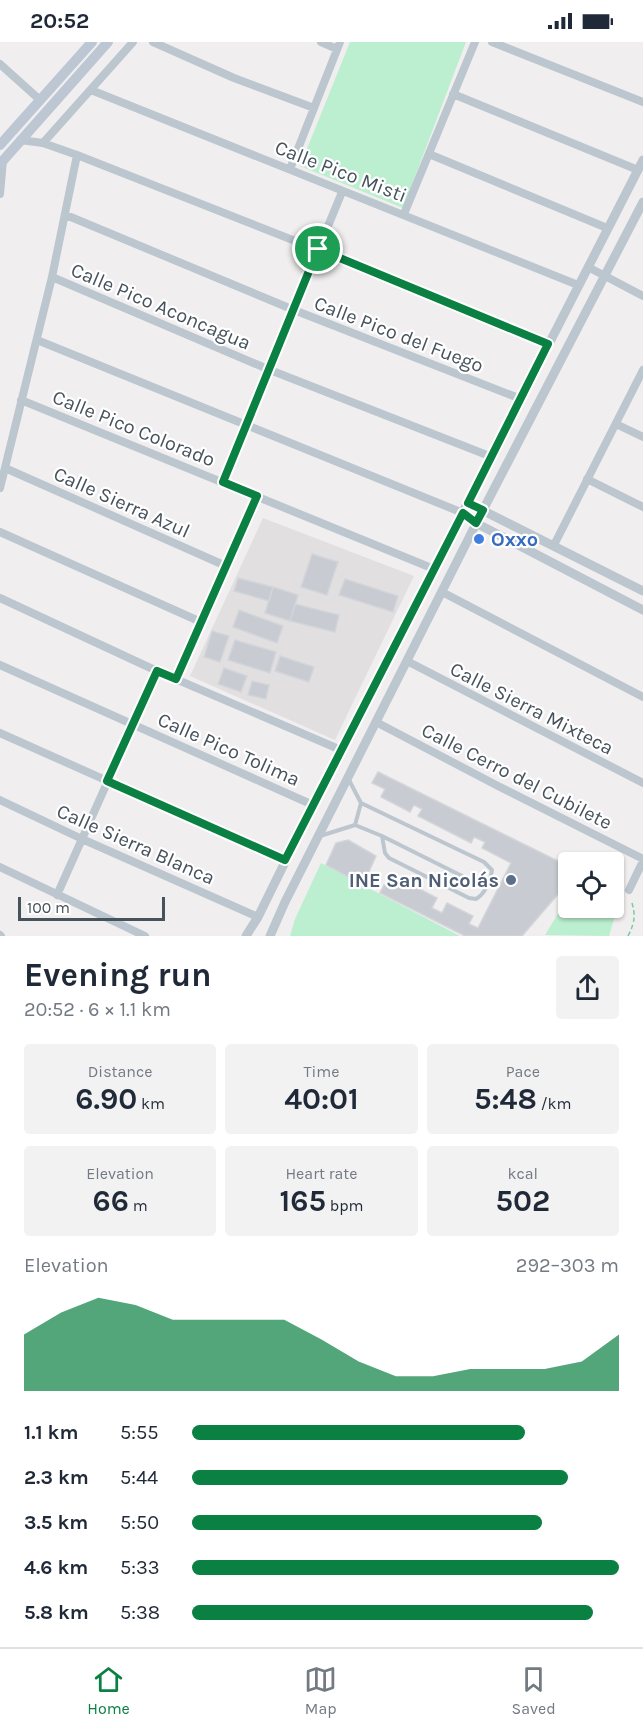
<!DOCTYPE html>
<meta charset="utf-8">
<style>
:root{--surface:#fff;--page:#f2f2f3;--text:#1f2937;--muted:#747a83;--line:#e0e1e3;--accent:#0b8043}
body{margin:0;font-family:Karla,sans-serif;background:var(--page);color:var(--text);height:100vh;display:flex;flex-direction:column;font-size:22px;white-space:nowrap}
*{box-sizing:border-box;margin:0}
p{font-size:20px;color:var(--muted)}
.icon{flex:none;width:33px;height:33px;fill:none;stroke:currentColor;stroke-width:2;stroke-linecap:round;stroke-linejoin:round}
.map{position:relative;height:894px;overflow:hidden}
.details{display:flex;flex-direction:column;background:var(--surface);flex:1}
.details>*{flex:none}
.tools{position:absolute;left:558px;top:810px;display:grid;gap:12px}
.tools a{display:grid;place-items:center;width:66px;height:66px;border-radius:6px;background:var(--surface);box-shadow:0 2px 4px #0004;font-size:30px}
.scale{position:absolute;left:18px;bottom:15px;width:147px;box-sizing:border-box;padding-left:6px;border:3px solid #46525c;border-top:0;font-size:16px;line-height:21px;white-space:nowrap;color:#46525c;-webkit-text-stroke:4px #fff;paint-order:stroke}
.pin{position:absolute;display:grid;place-items:center;width:51px;height:51px;color:#fff;margin:-26px;border:3px solid #fff;border-radius:50%;box-shadow:0 2px 6px #0007}
.round{display:grid;place-items:center;flex:none;width:63px;height:63px;border-radius:6px;background:var(--page)}
.overview{display:flex;align-items:center;justify-content:space-between;height:102px;padding:0 24px}
h1{font-size:33px;font-weight:700;line-height:45px}
.metrics{display:grid;grid-template-columns:repeat(3,1fr);gap:9px;height:102px;padding:6px 24px}
.metrics div{display:grid;align-content:center;border-radius:6px;background:var(--page);text-align:center}
.metrics b{font-size:30px;font-weight:700}
.metrics small{font-size:16px;font-weight:400}
.metrics p{font-size:16px}
.chart{height:168px;padding:12px 24px}
.chart p{display:flex;justify-content:space-between}
.chart svg{width:100%;height:108px;margin-top:6px;fill:var(--accent);opacity:.7}
ul{padding:0 24px;list-style:none;font-size:20px}
li{display:grid;grid-template-columns:96px 72px 1fr;align-items:center;height:45px}
li i{height:15px;border-radius:8px;background:var(--accent)}
.status{display:flex;justify-content:space-between;align-items:center;height:42px;padding:0 30px;background:var(--surface);direction:ltr}
.status svg{height:16px;fill:currentColor}
.dock{display:flex;justify-content:space-around;align-items:center;height:84px;border-top:2px solid var(--line);background:var(--surface);font-size:16px;color:var(--muted)}
.dock a{display:grid;justify-items:center;gap:3px}
.dock .current{color:var(--accent)}
.map>svg:first-child{display:block}
.education{fill:#e2dfe1}
.green{fill:#bcefcf}
.building{fill:#c8cbd1;stroke:#d2d5da;stroke-width:1.5}
.lines{fill:none;stroke-linecap:round;stroke-linejoin:round}
.path{stroke:#74ce9f;stroke-width:1.5;stroke-dasharray:4.5 3;stroke-linecap:butt}
.service{stroke:#bcc6ce;stroke-width:4}
.minor{stroke:#bcc6ce;stroke-width:8}
.tertiary{stroke:#bcc6ce;stroke-width:9}
.secondary{stroke:#bcc7d3;stroke-width:10}
.route-casing{stroke:#fff;stroke-width:12}
.route{stroke:#0b8043;stroke-width:8}
.shop-dot{fill:#3f7fe0;stroke:#fff;stroke-width:2}
.service-dot{fill:#5c6f8a;stroke:#fff;stroke-width:2}
.labels{text-anchor:middle;stroke-width:4.5;stroke-linejoin:round;paint-order:stroke}
.street-label{font-size:20px;fill:#46525c;stroke:#fff}
.shop-label{font-size:20px;font-weight:bold;fill:#366cbe;stroke:#fff;text-anchor:start}
.service-label{font-size:20px;font-weight:bold;fill:#4e5e75;stroke:#fff;text-anchor:end}
</style>
<div class="status"><b>20:52</b><svg viewBox="0 0 49 12"><path d="M0 12V9h3v3zM5 12V6h3v6zM10 12V3h3v9zM15 12V0h3v12zM26 1h20v11H26zM47 4h2v5h-2z"/></svg></div>
<div class="map">
<svg width="643" height="894" viewBox="0 0 643 894">
<rect width="100%" height="100%" fill="#f1eeef"/>
<path class="education" d="M263,476L414,534L335,698L190,634Z"/>
<path class="green" d="M350,0H466L403,166L300,124Z
M321,821L460,894H290L295,877Z
M614,848L621,853L609,894L545,893L568,855V866H614Z"/>
<path class="building" d="M312,512L338,520L327,553L301,545Z
M238,536L273,545L269,559L234,549Z
M345,537L398,554L393,570L339,553Z
M273,545L298,553L290,579L265,571Z
M295,562L339,573L335,590L290,579Z
M239,568L283,584L277,601L233,585Z
M212,589L229,594L220,620L204,615Z
M235,598L276,610L270,631L228,618Z
M280,614L314,625L309,640L275,629Z
M224,626L247,634L241,650L218,642Z
M252,639L269,643L266,657L248,653Z
M378,730L568,824V838L565,844L522,894H465L380,851L384,843L392,846L397,835L437,856L432,866L442,871L447,861L473,874L469,882L478,886L511,821L482,806L485,800L474,795L471,801L418,774L422,767L414,763L410,770L381,755L385,747L372,741Z
M348,798L376,814L363,843L326,823L336,801Z"/>
<g class="lines">
<path class="path" d="M628,894C635,880 636,873 631,858"/>
<path class="service" d="M349,738L361,761L484,820L492,828C491,838 485,852 476,857L469,856L389,816L385,811L382,794
M355,783L361,761
M320,794L355,783L382,794L486,846"/>
<path class="minor" d="M153,0L234,36L314,66
M321,0L337,7
M492,0L643,60
M0,22L40,58
M91,48L578,243
M453,52L638,128
M20,98L43,101L77,113L318,208L548,302
M43,101L133,0
M429,112L607,186
M290,127L340,0
M0,152L3,118
M404,172L475,0
M66,173L294,268L521,357
M588,225L643,254
M52,235L270,328L492,415
M37,298L463,471
M21,358L434,527
M616,382L643,395
M5,426L226,524
M587,437L643,465
M223,440L342,150
M0,446L52,235L77,113
M0,490L201,580
M554,503L643,328
M442,550L643,655
M0,556L157,629L341,708
M407,619L643,741
M0,623L313,763
M176,637L257,454
M376,680L498,744L643,817
M0,691L285,818
M0,758L82,797L258,875
M0,825L145,894
M629,848L643,819
M57,853L157,629
M0,893L1,894"/>
<path class="tertiary" d="M468,461L643,549
M463,471L476,481L643,568
M246,894L258,875L313,763L643,118
M270,894L285,860L483,468L643,160"/>
<path class="secondary" d="M0,103L92,0
M0,122L108,0"/>
</g>
<g class="lines">
<g class="route-casing">
<path id="route" d="M318,207L548,302L468,461L483,468L476,481L463,471L285,818L107,739L157,629L176,637L257,454L223,440Z"/>
</g>
<use href="#route" class="route"/>
</g>
<circle class="shop-dot" cx="479" cy="497" r="6"/>
<circle class="service-dot" cx="511" cy="838" r="6"/>
<g class="labels">
<g class="street-label">
<text transform="translate(341 129) rotate(21)" y="7">Calle Pico Misti</text>
<text transform="translate(161 264) rotate(23)" y="7">Calle Pico Aconcagua</text>
<text transform="translate(399 292) rotate(21)" y="7">Calle Pico del Fuego</text>
<text transform="translate(134 386) rotate(22)" y="7">Calle Pico Colorado</text>
<text transform="translate(122 460) rotate(24)" y="7">Calle Sierra Azul</text>
<text transform="translate(532 666) rotate(27)" y="7">Calle Sierra Mixteca</text>
<text transform="translate(229 707) rotate(24)" y="7">Calle Pico Tolima</text>
<text transform="translate(517 734) rotate(27)" y="7">Calle Cerro del Cubilete</text>
<text transform="translate(136 802) rotate(24)" y="7">Calle Sierra Blanca</text>
</g>
<g class="shop-label">
<text x="491" y="504">Oxxo</text>
</g>
<g class="service-label">
<text x="499" y="845">INE San Nicolás</text>
</g>
</g>
</svg>
<div class="tools">
<a><svg class="icon" aria-label="locate" viewBox="0 0 24 24"><circle cx="12" cy="12" r="6"/><path d="M12 2v4M12 18v4M2 12h4M18 12h4"/></svg></a>
</div>
<div class="scale">100 m</div>
<div class="pin" style="left:318px;top:207px;background:#1e9e55"><svg class="icon" aria-label="arrive" viewBox="0 0 24 24"><path d="M6 21V4h12l-3 4 3 4H6"/></svg></div>
</div>
<section class="details">
<div class="overview"><div><h1>Evening run</h1><p>20:52 · 6 × 1.1 km</p></div><a class="round"><svg class="icon" aria-label="share" viewBox="0 0 24 24"><path d="M12 15V3M7 8l5-5 5 5M5 13v7h14v-7"/></svg></a></div>
<div class="metrics">
<div><p>Distance</p><b>6.90<small> km</small></b></div>
<div><p>Time</p><b>40:01</b></div>
<div><p>Pace</p><b>5:48<small> /km</small></b></div>
</div>
<div class="metrics">
<div><p>Elevation</p><b>66<small> m</small></b></div>
<div><p>Heart rate</p><b>165<small> bpm</small></b></div>
<div><p>kcal</p><b>502</b></div>
</div>
<div class="chart"><p><span>Elevation</span>292–303 m</p>
<svg viewBox="0 0 160 44" preserveAspectRatio="none"><path d="M0 44V21L10 12L20 6L30 9L40 15L50 15L60 15L70 15L80 23L90 32L100 38L110 38L120 35L130 35L140 35L150 32L160 21V44z"/></svg>
</div>
<ul>
<li><b>1.1 km</b>5:55<i style="width:78%"></i></li>
<li><b>2.3 km</b>5:44<i style="width:88%"></i></li>
<li><b>3.5 km</b>5:50<i style="width:82%"></i></li>
<li><b>4.6 km</b>5:33<i style="width:100%"></i></li>
<li><b>5.8 km</b>5:38<i style="width:94%"></i></li>
</ul>
</section>
<nav class="dock">
<a class="current"><svg class="icon" aria-label="home" viewBox="0 0 24 24"><path d="M3 11l9-7 9 7M6 9v11h12V9"/></svg>Home</a>
<a><svg class="icon" aria-label="map" viewBox="0 0 24 24"><path d="M3 6l6-2 6 2 6-2v14l-6 2-6-2-6 2zM9 4v14M15 6v14"/></svg>Map</a>
<a><svg class="icon" aria-label="saved" viewBox="0 0 24 24"><path d="M7 4h10v16l-5-4-5 4z"/></svg>Saved</a>
</nav>
